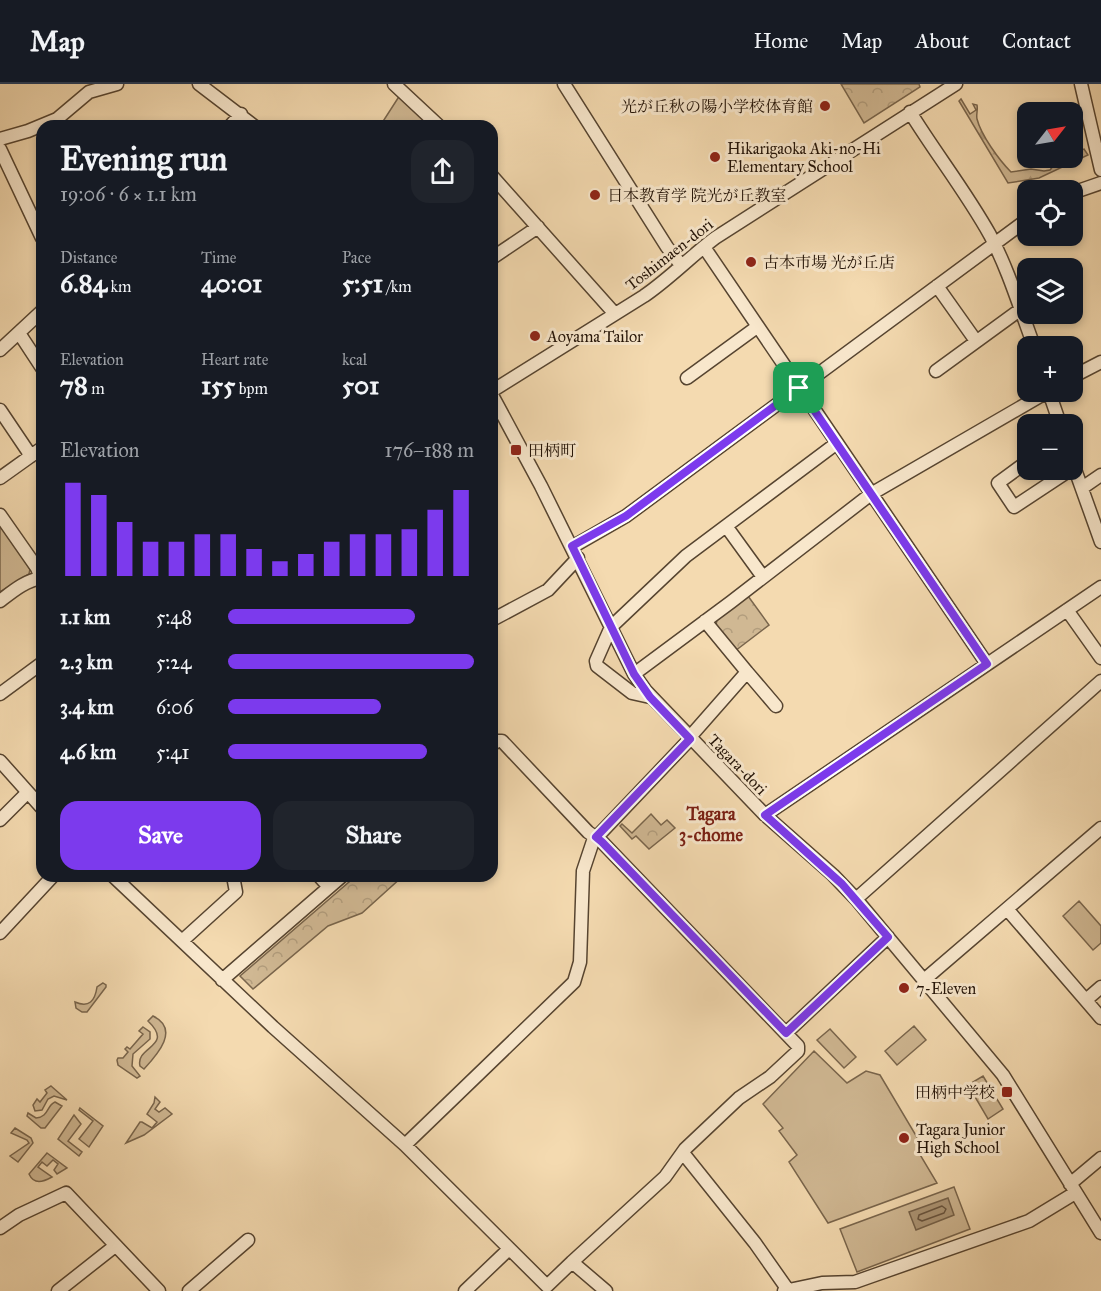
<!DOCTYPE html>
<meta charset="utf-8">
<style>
:root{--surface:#171b24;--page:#20242c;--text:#f1f3f6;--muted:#9ea1a6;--line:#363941;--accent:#7c3aed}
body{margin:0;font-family:"IM FELL Great Primer","Noto Serif JP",serif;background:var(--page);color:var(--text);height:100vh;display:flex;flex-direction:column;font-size:22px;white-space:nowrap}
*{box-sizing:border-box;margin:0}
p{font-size:20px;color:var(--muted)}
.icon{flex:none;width:33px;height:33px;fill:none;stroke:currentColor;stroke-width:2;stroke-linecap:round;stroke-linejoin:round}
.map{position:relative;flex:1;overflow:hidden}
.panel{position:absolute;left:36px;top:36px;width:462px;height:762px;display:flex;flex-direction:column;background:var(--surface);border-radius:18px;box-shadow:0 3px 9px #0003}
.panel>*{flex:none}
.needle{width:39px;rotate:59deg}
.controls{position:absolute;left:1017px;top:18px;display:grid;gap:12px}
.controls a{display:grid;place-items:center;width:66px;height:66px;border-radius:12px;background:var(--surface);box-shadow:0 3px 9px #0003;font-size:30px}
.pin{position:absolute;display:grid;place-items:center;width:51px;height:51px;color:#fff;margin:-26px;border-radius:12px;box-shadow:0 3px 9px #0006}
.round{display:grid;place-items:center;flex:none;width:63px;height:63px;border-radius:18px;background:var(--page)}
.summary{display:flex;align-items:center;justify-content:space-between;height:102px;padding:0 24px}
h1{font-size:33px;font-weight:700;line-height:45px}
.metrics{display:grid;grid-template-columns:repeat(3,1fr);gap:9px;height:102px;padding:6px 24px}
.metrics div{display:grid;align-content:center}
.metrics b{font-size:26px;font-weight:700}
.metrics small{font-size:16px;font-weight:400}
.metrics p{font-size:16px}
.chart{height:168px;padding:12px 24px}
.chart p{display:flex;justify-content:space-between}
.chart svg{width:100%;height:108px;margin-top:6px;stroke:var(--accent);stroke-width:6}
.action{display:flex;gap:12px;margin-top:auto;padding:12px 24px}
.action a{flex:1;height:69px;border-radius:18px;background:var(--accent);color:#fff;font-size:24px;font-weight:700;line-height:69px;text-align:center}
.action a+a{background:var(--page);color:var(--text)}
ul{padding:0 24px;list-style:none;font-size:20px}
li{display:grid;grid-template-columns:96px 72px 1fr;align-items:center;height:45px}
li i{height:15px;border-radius:8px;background:var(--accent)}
header{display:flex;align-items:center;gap:36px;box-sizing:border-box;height:84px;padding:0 30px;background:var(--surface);border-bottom:2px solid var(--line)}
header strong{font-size:28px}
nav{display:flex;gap:33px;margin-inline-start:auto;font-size:21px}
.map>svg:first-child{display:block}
.grass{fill:#d0b893;stroke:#79654c;stroke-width:1.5}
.forest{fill:url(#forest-firs);stroke:#79654c;stroke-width:1.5}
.park{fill:url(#park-crowns);stroke:#79654c;stroke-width:1.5}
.water{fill:#ad9676;stroke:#756149;stroke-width:1.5}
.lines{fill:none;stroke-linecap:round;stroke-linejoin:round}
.shore{stroke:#68543e;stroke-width:1.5}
.minor-casing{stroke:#564430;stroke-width:15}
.minor{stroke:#f8e7cc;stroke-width:12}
.route-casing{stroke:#fff;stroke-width:12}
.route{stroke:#7c3aed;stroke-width:8}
.poi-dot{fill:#8f2418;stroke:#f8e7cc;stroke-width:2}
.labels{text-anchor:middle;stroke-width:6;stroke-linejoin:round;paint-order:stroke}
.poi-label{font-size:16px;fill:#221206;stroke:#f8e7cc;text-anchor:start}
.street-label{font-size:16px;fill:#221206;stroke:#f8e7cc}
.neighbourhood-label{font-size:18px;font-weight:bold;fill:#7a1f14;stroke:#f8e7cc}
</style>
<header>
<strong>Map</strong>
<nav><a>Home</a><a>Map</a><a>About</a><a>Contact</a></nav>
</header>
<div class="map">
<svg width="1101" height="1207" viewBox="0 0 1101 1207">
<defs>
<pattern id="forest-firs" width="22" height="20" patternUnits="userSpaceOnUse" patternTransform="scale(1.5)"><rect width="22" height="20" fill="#d0b893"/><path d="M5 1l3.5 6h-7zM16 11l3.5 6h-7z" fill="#b29d7d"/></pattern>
<pattern id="park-crowns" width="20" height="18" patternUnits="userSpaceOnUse" patternTransform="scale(1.5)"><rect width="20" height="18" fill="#d0b893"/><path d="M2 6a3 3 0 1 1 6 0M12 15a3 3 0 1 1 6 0" fill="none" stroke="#b29d7d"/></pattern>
</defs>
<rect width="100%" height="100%" fill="#f4dab0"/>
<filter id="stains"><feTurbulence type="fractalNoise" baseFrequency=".00333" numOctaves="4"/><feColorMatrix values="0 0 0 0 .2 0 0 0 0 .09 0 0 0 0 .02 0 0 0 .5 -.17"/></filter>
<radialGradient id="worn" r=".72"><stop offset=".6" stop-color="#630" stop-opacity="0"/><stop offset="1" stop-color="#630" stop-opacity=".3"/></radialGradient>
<path class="grass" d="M400,11L435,42H380Z
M0,440L30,485L29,490L0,508Z
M1079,817L1101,842V859L1093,866L1063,832Z
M103,899L106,901V903L87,928H82L76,924L75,918C89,924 95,917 97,903Z
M153,932C180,945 158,970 144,985L140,982C135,962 175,963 148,937Z
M914,942L926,956L897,981L885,967Z
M143,943L150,948V955L133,970L132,982L140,992L137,994L118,981L117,976L118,974H123L128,968L125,965L127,963L130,965L143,950L139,947Z
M830,945L856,973L844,984L817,956Z
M814,967L847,999L866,987L880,991L924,1065L919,1069L937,1099L828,1139L789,1078L797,1071L779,1047L783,1044L763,1020Z
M983,992L1003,1025L988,1035L968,1001Z
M51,1002L67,1016L54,1012L48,1015L42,1026L35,1027L33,1021L37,1015L40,1018L47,1009L45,1006Z
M155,1013L160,1018L155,1025L159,1028L165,1024L172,1030L144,1051L126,1059L140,1038H142L152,1044L157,1038L147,1030L154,1019Z
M55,1018L62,1022L45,1044H41L27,1032L28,1029L36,1034C49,1033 46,1022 55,1018Z
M80,1024L103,1042L89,1063L79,1055L93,1037L79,1026Z
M74,1031L81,1040L68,1057L82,1068L79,1072L58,1055Z
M15,1044L31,1054L33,1059L18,1078L10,1072L29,1059L27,1056L11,1049Z
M47,1069L67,1084L57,1090L54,1086L58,1080L53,1076L47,1082L42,1078L38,1083L52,1093C43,1098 34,1101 29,1090Z
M954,1103L970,1145L857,1188L840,1145Z"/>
<path class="forest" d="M961,15L970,30L976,26L973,20L977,21C978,26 976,31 977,35C981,51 999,76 1011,88L1031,85L1044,87L1050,86L1054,81L1049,74H1054L1057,77L1063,74H1072L1073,70L1075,71L1084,65L1088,71L1039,94L1008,99L959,17Z"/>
<path class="park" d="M841,0H919L920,3L864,39Z
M748,512L769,541L735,567L716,542L717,535Z
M651,730L661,741L667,736L675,744L649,765L636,752L632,755L620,742L622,740L632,749Z
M356,792H403L362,829L328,842L253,905L240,892Z"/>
<path class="water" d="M948,1114L954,1131L916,1146L909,1128Z"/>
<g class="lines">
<path class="shore" d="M942,1122L946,1125L944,1129L922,1137L918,1135L919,1131Z"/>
<g class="minor-casing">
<path id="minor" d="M199,0L254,42
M394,0L439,42
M564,0L667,163L681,181
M1081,0L1101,86
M910,28C936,70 966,108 990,151C1009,187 1020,225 1034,262
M230,42L241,30
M0,55L28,47L57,35L89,8L117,0
M0,65L42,154
M492,92L615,230
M1072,109L1101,99
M704,163L987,580
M492,174L538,143
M937,202L976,257
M19,249L42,284
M0,266L42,227
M936,287L1021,225
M1072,293L1101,278
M687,294L757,243
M492,307L644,212C669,195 690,173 715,154L956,0
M1049,308L1060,340
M492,311L541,402L634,590L646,607L765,731L833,791L856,815L1003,991L1101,1149
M0,326L31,372
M1028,377L998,399L1014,423L1070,386
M1072,377L1101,458
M0,394L42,364
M1082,404L1101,391
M0,431L37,484L42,497
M726,442L763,493
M572,463L626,432L1028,135
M0,517C13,507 26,496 42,494
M1067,526L1101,574
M492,536L548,506L578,474
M747,588L776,622
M634,590L731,518L871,410L1047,308
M0,610L42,579
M650,613L632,609L597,582L596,577L611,543L686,472L837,359
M689,654L747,588L705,537
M492,661L497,657H502L588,748L602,758L798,962V967L770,993L739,1014L685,1065L665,1093L572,1178
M0,677L42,724
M765,731L1101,503
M0,736L27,709
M113,792L273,943L405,1061L547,1202L572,1178L606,1207
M319,792L329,803
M856,815L1101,597
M1007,825L1101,934
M0,849L53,792
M182,857L236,808L233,792
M222,896L342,792
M924,896L1101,744
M1086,916L1101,903
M786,949L888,853
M405,1061L574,898L580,878L583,787L593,757L690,655
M683,1069L755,1159L788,1206
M1070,1100L1101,1074
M0,1144L19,1131L66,1109L159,1207
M58,1207L115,1162
M189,1207L248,1156
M465,1207L509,1165
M784,1207L822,1199L855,1198L872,1192L1029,1137L1075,1109"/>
</g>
<use href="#minor" class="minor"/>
</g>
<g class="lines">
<g class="route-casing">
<path id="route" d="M799,304L987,580L765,731L842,800L888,853L786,949L602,758L596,753L690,655L650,613L634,590L572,462L626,432Z"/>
</g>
<use href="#route" class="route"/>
</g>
<g class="poi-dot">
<circle cx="825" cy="22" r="6"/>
<circle cx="715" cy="73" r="6"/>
<circle cx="595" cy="111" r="6"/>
<circle cx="751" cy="178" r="6"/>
<circle cx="535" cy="252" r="6"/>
<rect x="510" y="360" width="12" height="12" rx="3"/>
<circle cx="904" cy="904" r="6"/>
<rect x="1001" y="1002" width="12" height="12" rx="3"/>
<circle cx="904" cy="1054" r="6"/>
</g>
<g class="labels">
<g class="poi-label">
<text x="813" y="28" text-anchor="end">光が丘秋の陽小学校体育館</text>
<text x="727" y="70">Hikarigaoka Aki-no-Hi<tspan x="727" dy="18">Elementary School</tspan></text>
<text x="607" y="117">日本教育学 院光が丘教室</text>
<text x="763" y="184">古本市場 光が丘店</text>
<text x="547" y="258">Aoyama Tailor</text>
<text x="528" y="372">田柄町</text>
<text x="916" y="910">7-Eleven</text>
<text x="995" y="1014" text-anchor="end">田柄中学校</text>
<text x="916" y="1051">Tagara Junior<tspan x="916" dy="18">High School</tspan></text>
</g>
<g class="street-label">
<text transform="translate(669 170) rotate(-38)" y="6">Toshimaen-dori</text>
<text transform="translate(738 680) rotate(46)" y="6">Tagara-dori</text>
</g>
<g class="neighbourhood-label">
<text x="711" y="736">Tagara<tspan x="711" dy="21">3-chome</tspan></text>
</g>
</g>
<rect width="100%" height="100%" filter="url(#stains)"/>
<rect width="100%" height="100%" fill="url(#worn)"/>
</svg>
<div class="controls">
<a><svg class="needle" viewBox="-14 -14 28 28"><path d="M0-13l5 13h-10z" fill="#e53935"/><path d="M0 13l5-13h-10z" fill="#9ea1a6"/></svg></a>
<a><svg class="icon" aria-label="locate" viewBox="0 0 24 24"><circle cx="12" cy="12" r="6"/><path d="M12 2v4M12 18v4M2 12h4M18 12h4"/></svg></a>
<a><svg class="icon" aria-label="layers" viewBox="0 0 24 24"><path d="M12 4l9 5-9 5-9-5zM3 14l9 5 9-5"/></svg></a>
<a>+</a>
<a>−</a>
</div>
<div class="pin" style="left:799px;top:304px;background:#1e9e55"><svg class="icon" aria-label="arrive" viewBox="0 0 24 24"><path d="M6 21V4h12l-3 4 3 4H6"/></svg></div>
<section class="panel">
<div class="summary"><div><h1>Evening run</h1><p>19:06 · 6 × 1.1 km</p></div><a class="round"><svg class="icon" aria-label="share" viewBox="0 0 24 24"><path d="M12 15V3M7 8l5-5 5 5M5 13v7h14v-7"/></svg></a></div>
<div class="metrics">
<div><p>Distance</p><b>6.84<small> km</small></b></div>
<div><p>Time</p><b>40:01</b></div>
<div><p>Pace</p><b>5:51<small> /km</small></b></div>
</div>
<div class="metrics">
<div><p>Elevation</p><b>78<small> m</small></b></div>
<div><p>Heart rate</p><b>155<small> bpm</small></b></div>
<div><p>kcal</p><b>501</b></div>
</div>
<div class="chart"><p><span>Elevation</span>176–188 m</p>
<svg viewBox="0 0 160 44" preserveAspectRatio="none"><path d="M5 44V6M15 44V11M25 44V22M35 44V30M45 44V30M55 44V27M65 44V27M75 44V33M85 44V38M95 44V35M105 44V30M115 44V27M125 44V27M135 44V25M145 44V17M155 44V9"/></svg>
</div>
<ul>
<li><b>1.1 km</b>5:48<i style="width:76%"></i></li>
<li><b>2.3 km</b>5:24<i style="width:100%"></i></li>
<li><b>3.4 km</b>6:06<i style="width:62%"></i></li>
<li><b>4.6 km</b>5:41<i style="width:81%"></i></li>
</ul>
<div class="action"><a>Save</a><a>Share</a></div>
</section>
</div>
